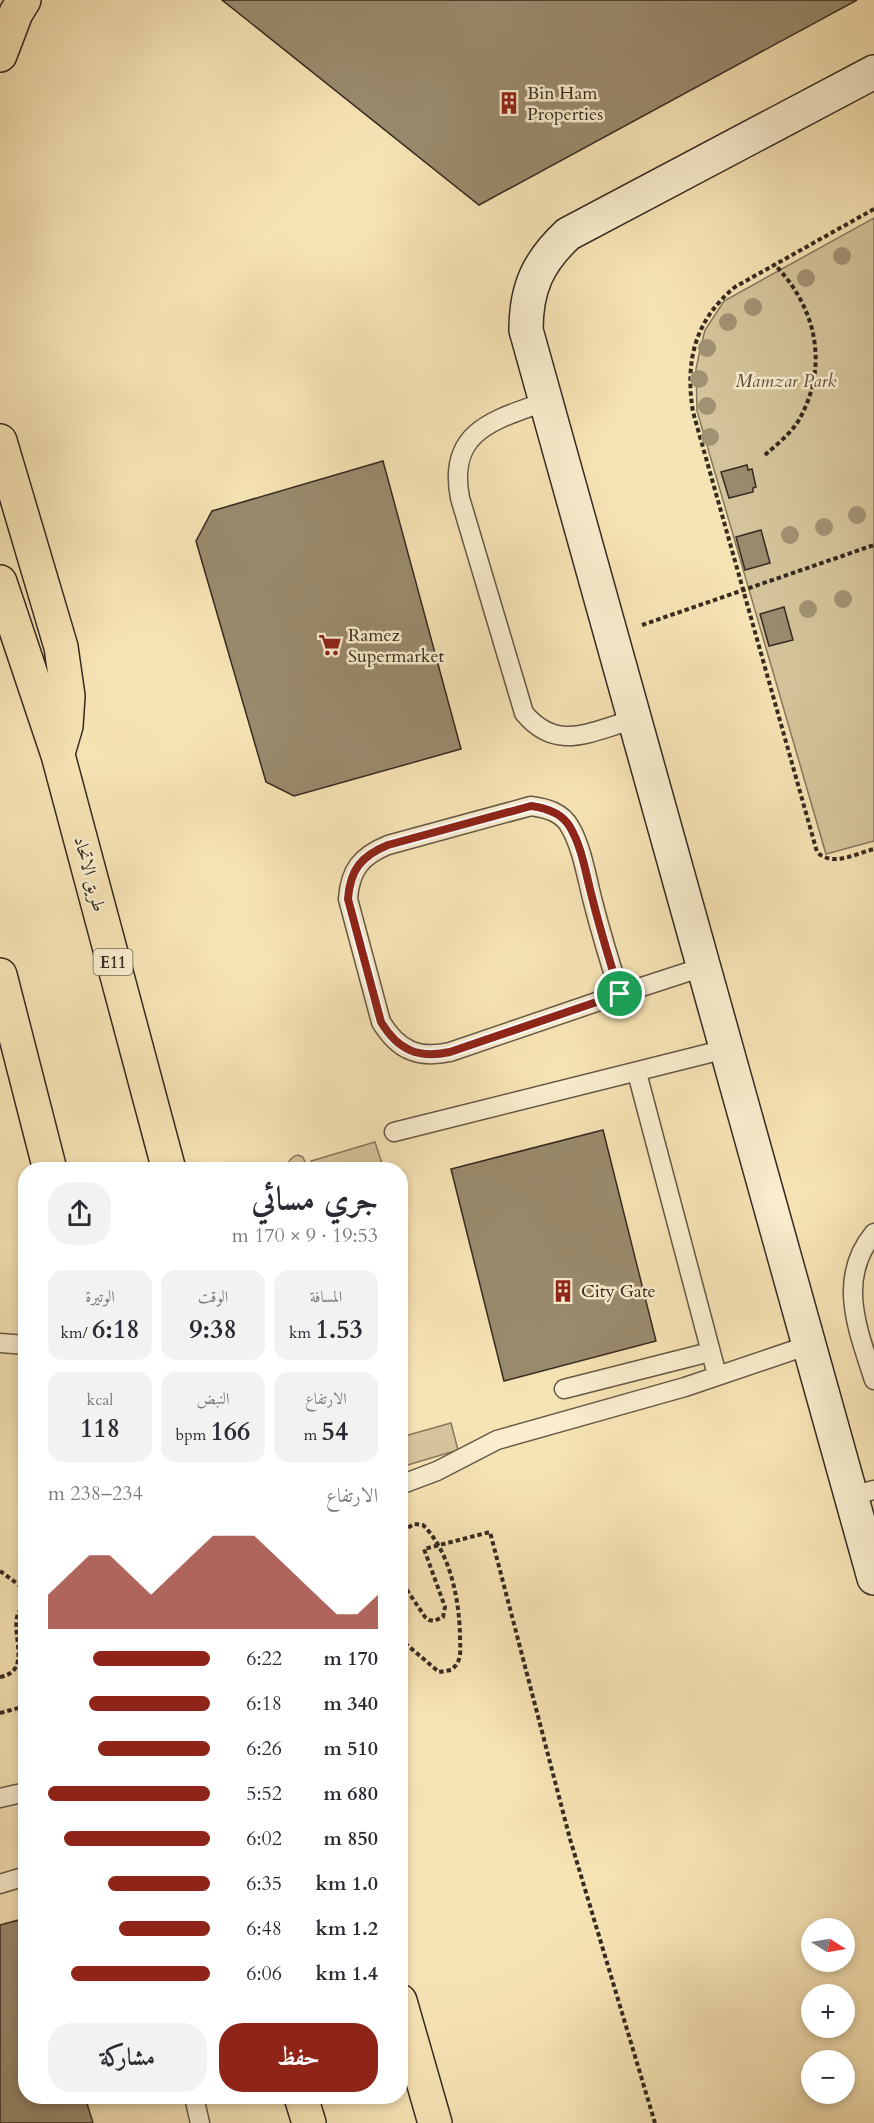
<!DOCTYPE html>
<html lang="ar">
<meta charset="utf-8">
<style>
:root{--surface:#fff;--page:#f2f2f3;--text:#2b2b33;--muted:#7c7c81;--accent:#8f2418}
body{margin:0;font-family:Cardo,Amiri,serif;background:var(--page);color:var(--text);direction:rtl;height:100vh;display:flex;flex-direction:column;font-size:22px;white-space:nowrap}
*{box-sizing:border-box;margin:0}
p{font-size:20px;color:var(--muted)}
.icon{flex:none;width:33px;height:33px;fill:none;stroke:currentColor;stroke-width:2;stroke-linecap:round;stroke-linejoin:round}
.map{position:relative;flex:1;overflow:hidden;direction:ltr}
.sheet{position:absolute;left:18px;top:1162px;width:390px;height:942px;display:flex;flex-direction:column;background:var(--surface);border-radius:24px;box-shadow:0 3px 9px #0003;direction:rtl}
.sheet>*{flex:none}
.needle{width:39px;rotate:101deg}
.tools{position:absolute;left:801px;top:1918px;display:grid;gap:12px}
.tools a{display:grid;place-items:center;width:54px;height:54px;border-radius:50%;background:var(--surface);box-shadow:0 3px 9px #0003;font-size:30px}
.pin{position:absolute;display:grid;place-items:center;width:51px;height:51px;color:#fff;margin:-26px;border:3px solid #fff;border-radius:50%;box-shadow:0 2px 6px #0007}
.round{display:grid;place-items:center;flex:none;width:63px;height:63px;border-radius:24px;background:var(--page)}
.headline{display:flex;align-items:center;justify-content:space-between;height:102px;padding:0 30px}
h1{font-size:33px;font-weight:800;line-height:45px}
.metrics{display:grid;grid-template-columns:repeat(3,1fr);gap:9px;height:102px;padding:6px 30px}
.metrics div{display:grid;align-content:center;border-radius:15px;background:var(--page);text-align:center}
.metrics b{font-size:26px;font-weight:800}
.metrics small{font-size:16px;font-weight:400}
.metrics p{font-size:16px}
.chart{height:168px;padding:12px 30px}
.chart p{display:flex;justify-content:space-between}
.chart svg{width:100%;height:108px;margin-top:6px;fill:var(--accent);opacity:.7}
.action{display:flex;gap:12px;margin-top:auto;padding:12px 30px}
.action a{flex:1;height:69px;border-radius:24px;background:var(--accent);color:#fff;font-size:24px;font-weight:800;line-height:69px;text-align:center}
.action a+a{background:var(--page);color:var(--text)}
ul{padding:0 30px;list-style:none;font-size:20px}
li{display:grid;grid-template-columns:96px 72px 1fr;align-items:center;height:45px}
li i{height:15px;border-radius:8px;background:var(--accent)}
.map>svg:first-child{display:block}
.green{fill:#d5c49b;stroke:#86775e;stroke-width:1.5}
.building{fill:#9a8a6d;stroke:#362a21;stroke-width:1.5}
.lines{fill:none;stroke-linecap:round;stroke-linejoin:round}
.lane-casing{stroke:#665846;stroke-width:21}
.secondary-casing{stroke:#362a21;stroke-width:36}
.highway-casing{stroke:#362a21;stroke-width:36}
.path{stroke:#362a21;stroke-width:4;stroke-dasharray:4.5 3;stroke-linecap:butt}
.lane{stroke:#f9edce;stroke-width:18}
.secondary{stroke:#f9edce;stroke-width:33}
.highway{stroke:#f6e3b4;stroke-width:33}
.path-bridge{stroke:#362a21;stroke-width:4;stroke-dasharray:4.5 3;stroke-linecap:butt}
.tree{fill:#a29274}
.route-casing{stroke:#fff;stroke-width:12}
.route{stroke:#8f2418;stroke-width:8}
.labels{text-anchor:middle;stroke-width:5;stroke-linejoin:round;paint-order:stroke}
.shield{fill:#f9edce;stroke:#706455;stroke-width:1.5}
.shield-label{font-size:16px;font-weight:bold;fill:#362a21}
.poi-label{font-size:18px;fill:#362a21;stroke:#f9edce;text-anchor:start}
.park-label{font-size:18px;font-style:italic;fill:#5e5040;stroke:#f9edce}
.street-label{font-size:18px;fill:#362a21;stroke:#f9edce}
</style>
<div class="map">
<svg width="874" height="2123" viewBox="0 0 874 2123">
<rect width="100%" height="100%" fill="#f6e3b4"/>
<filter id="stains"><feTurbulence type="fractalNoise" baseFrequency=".00333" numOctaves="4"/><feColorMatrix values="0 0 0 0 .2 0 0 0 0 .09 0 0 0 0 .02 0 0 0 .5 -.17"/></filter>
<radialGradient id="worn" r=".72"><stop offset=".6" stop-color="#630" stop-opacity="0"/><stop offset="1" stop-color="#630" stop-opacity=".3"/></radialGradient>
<path class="green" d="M874,218V841L826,854L697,411L696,369L700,350L705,330L724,301Z
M375,1142L384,1170H313L311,1161Z
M298,1155L303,1157L308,1170H284C288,1164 290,1156 298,1155Z
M451,1423L458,1450L401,1467V1437Z"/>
<path class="building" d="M222,0H857L479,205Z
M383,461L461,749L294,796L266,782L196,541L212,511Z
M747,465L748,470L752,469L756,487L753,488V492L729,498L721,472Z
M761,530L770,563L745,570L736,537Z
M784,607L793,640L769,646L760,614Z
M603,1130L656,1341L504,1381L451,1169Z
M26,1918V2097H85L93,2123H0V1925Z"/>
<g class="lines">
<g class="lane-casing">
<path id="lane" d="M544,402C494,420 447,431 460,498L524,713C557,753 591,731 633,720
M531,806C546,808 562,812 570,827C582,847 587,879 593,902C601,933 610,963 620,994L450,1052C418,1059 398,1050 381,1022L348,899C350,870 361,856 388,845Z
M620,994L703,967
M637,1073L717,1375
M394,1132L726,1049
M874,1233C836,1279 858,1330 874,1380
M0,1343L26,1345
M564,1389L710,1352
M400,1485L437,1471L497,1440L685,1387L809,1345
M851,1496L874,1490
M0,1798L26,1792
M0,1884L26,1876
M194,2097L200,2123"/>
</g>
<g class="secondary-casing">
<path id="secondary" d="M874,72L568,234C538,262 526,288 526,330L874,1578"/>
</g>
<g class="highway-casing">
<path id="highway" d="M0,55L16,13L24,0
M0,441L61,647L68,696L66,726L58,753
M0,582L58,755L169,1170
M0,975L50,1170
M400,2001L435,2123
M301,2097L309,2123"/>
</g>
<path class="path" d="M874,209L735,287C694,321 685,362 693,412L817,852C832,867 855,854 874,849
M765,455C777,444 792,433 800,418C829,365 816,307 775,265
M642,625L874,545
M400,1568L407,1590L425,1617L429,1620L434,1621L443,1617L445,1607L424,1549L490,1532L570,1839L655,2123
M0,1571L26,1590
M0,1677C39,1670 0,1619 26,1605
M0,1713L26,1706"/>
<use href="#lane" class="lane"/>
<use href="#secondary" class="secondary"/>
<use href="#highway" class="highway"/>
<path class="path-bridge" d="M400,1548L406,1529L414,1524L423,1525C450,1552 459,1598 460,1635C460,1649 463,1661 451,1670L439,1672L400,1639"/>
</g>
<g class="tree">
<circle cx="842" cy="256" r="9"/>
<circle cx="806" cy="278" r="9"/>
<circle cx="753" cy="307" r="9"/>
<circle cx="728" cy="322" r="9"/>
<circle cx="707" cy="348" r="9"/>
<circle cx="699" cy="379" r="9"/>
<circle cx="707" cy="406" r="9"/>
<circle cx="710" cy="437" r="9"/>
<circle cx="857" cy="515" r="9"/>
<circle cx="824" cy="527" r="9"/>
<circle cx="790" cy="535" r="9"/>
<circle cx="843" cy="599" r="9"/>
<circle cx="808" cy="609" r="9"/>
</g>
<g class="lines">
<g class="route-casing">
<path id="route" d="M531,806C546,808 562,813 570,827C582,847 586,875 592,897C600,930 610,962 620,994L450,1052C418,1059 398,1050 381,1022L348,899C350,870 361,856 388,845Z"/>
</g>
<use href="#route" class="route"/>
</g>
<defs>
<g id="building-bare" transform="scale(1.8)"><path d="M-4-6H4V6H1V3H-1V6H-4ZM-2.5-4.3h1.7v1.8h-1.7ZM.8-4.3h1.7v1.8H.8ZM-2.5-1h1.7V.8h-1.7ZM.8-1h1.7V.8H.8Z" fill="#8f2418" stroke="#f9edce" stroke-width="2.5" paint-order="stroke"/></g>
<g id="supermarket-bare" transform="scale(1.8)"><path d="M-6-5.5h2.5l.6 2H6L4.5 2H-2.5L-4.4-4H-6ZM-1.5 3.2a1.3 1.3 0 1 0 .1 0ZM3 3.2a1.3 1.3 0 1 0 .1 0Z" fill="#8f2418" stroke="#f9edce" stroke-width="2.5" paint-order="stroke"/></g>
</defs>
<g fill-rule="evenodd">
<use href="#building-bare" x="509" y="103"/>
<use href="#supermarket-bare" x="330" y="645"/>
<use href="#building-bare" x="563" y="1291"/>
</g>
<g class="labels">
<rect class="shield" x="93.5" y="949" width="39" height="26" rx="4.5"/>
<g class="shield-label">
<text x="113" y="968">E11</text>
</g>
<g class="poi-label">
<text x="527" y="99">Bin Ham<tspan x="527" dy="21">Properties</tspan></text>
<text x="348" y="641">Ramez<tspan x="348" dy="21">Supermarket</tspan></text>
<text x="581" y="1297">City Gate</text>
</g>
<g class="park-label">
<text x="786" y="387">Mamzar Park</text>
</g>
<g class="street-label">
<text transform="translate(90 874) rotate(75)" y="6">طريق الاتحاد</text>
</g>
</g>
<rect width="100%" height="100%" filter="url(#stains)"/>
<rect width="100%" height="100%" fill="url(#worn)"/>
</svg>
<div class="tools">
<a><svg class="needle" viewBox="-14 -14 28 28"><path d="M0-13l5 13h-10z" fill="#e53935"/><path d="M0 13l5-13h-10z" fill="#7c7c81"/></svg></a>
<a>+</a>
<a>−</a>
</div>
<div class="pin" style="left:620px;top:994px;background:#1e9e55"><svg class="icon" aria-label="arrive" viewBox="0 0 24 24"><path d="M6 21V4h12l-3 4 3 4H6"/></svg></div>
<section class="sheet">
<div class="headline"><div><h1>جري مسائي</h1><p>19:53 · 9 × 170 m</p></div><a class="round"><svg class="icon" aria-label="share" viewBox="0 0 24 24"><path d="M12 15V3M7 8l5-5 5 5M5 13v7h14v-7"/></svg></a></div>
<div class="metrics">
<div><p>المسافة</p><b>1.53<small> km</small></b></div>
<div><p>الوقت</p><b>9:38</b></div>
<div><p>الوتيرة</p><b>6:18<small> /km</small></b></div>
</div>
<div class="metrics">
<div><p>الارتفاع</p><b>54<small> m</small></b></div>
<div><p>النبض</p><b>166<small> bpm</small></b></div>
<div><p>kcal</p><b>118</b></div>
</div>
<div class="chart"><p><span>الارتفاع</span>234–238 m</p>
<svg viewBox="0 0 160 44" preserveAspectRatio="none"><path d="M0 44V30L10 22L20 14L30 14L40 22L50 30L60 22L70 14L80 6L90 6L100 6L110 14L120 22L130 30L140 38L150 38L160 30V44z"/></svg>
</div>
<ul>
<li><b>170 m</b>6:22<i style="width:72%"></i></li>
<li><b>340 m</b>6:18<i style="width:75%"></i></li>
<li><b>510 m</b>6:26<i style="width:69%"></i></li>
<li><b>680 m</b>5:52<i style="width:100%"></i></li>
<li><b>850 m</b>6:02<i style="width:90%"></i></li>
<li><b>1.0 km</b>6:35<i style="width:63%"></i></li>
<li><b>1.2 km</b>6:48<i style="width:56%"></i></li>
<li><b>1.4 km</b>6:06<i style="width:86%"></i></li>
</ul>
<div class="action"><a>حفظ</a><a>مشاركة</a></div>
</section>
</div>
